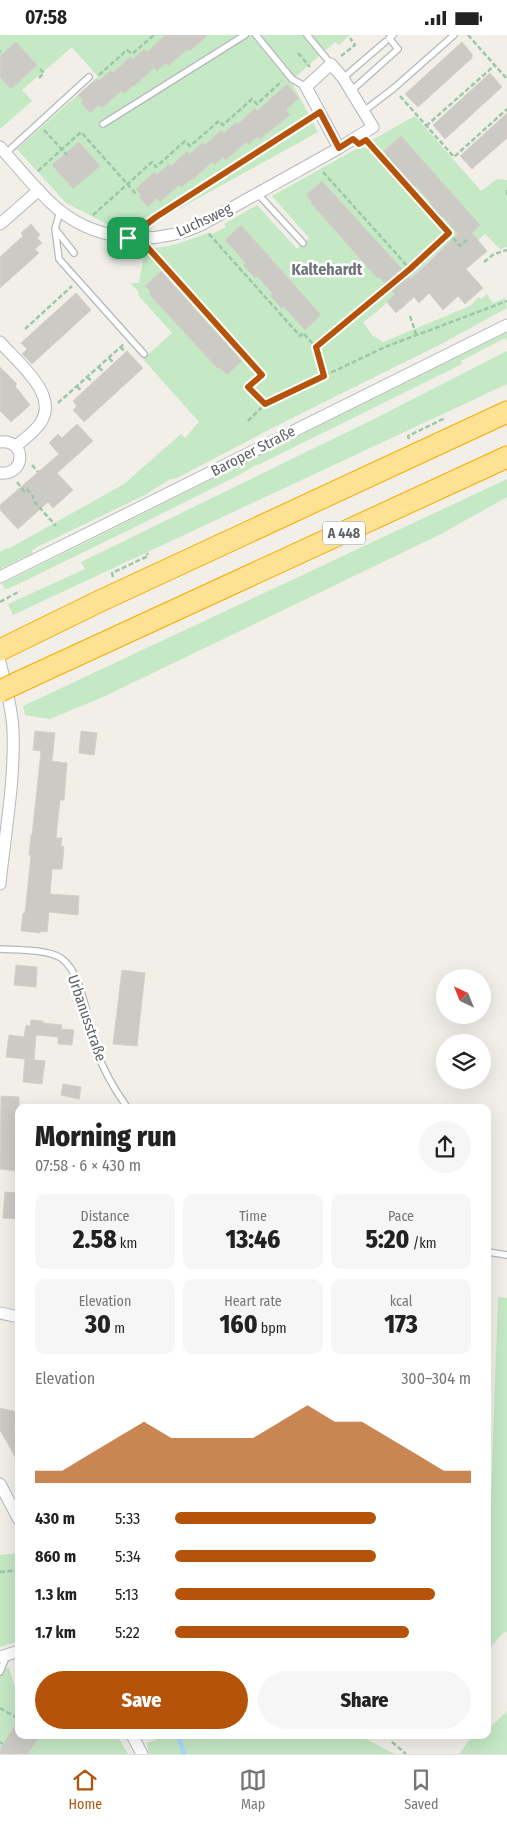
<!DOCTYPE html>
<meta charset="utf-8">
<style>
:root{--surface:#fff;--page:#f6f6f6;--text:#222;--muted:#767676;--line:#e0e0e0;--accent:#b45309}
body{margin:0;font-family:"Fira Sans Condensed",sans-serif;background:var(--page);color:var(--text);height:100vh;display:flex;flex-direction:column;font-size:19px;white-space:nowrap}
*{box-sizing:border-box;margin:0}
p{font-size:16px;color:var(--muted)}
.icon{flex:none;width:28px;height:28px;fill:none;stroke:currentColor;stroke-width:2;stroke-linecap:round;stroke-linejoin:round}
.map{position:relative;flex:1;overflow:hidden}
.side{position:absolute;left:15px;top:1069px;width:476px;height:635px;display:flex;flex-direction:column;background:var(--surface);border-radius:10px;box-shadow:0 5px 20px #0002}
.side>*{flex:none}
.needle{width:32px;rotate:317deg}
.buttons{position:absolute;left:436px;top:934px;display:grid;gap:10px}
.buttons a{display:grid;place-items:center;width:55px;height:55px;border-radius:50%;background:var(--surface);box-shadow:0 5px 20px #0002;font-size:25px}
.pin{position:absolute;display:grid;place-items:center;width:42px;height:42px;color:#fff;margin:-21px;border-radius:10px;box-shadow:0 2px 8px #0006}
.round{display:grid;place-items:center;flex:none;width:52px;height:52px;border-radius:26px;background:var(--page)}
.summary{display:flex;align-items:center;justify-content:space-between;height:85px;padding:0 20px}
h1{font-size:28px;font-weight:800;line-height:38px}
.stats{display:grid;grid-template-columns:repeat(3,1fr);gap:8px;height:85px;padding:5px 20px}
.stats div{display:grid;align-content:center;border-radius:10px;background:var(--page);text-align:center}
.stats b{font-size:25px;font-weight:800}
.stats small{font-size:14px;font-weight:400}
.stats p{font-size:14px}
.chart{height:140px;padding:10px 20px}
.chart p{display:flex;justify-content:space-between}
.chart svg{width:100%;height:90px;margin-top:5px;fill:var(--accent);opacity:.7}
.cta{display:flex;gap:10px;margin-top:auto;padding:10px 20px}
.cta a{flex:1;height:58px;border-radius:30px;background:var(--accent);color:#fff;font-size:20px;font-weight:800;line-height:58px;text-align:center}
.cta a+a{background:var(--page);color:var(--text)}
ul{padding:0 20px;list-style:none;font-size:16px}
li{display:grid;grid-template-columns:80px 60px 1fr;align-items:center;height:38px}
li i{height:12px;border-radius:6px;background:var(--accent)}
.status{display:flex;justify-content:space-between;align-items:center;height:35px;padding:0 25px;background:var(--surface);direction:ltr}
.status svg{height:14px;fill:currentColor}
.tabs{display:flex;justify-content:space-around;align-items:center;height:70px;border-top:1px solid var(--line);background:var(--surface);font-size:14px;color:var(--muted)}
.tabs a{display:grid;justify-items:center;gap:2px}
.tabs .on{color:var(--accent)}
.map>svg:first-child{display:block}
.green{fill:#c5e8c5}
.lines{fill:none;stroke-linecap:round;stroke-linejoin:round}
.stream{stroke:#aadaff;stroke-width:4.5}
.building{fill:#cccac5;stroke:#d6d1c6}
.lane-casing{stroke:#b5b8bc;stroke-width:8}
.street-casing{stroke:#b5b8bc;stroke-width:13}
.highway-casing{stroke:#f9ab00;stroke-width:23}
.path{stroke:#9cc7a9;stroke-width:2.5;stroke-dasharray:5 2.5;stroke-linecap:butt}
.lane{stroke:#fff;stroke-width:5.5}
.street{stroke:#fff;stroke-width:11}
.highway{stroke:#fde293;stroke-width:21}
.highway-bridge-casing{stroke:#f9ab00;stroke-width:23;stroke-linecap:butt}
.highway-bridge{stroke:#fde293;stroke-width:21}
.route-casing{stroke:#fff;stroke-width:10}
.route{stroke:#b45309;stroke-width:6}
.labels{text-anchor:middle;stroke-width:5;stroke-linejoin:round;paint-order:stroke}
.shield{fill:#fff;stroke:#8f9295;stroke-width:1}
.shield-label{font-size:14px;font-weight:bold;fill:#5f6368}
.street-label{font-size:15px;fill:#5f6368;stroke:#fff}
.neighbourhood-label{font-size:16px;font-weight:bold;fill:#70757a;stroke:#fff}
</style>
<div class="status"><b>07:58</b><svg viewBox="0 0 49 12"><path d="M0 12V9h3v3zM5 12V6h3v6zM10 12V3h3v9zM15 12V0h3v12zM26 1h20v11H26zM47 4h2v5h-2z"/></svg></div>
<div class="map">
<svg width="507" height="1719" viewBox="0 0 507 1719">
<rect width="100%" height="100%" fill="#f1efe8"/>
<path class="green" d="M0,0H350L339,10L335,7L291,46L318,97L148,191L109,190L66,168L17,114L98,42L72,12L22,55L32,66L0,94Z
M415,81L481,156L497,144L507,145V212L500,214L485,199L454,227L441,214C415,238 392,267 363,287L372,300L383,307L470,271L479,262L481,264L487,259L493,268L505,263L507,273L443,308L278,390L175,444H170L145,460L37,512L31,516L33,518L0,534V517L7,513L8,514L124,449L181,399L185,403L199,387L143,324L172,298L138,260V256L130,248H139L144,220L133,219L132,214C163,215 181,208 210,197L212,199L226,192L224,189L257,170L297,214L309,203L272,161Z
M507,297V306L505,303L461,326L462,329L260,429L256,430L239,440L137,491L8,554H5L2,549Z
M507,316V349L13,580L8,569L85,534L81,527L374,384Z
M507,444V462L441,499L103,662L50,684L25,680L23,671Z
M498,1262L507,1263V1598L505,1596L488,1615V1549Z
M19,1518V1606L0,1612V1520Z
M9,1633L16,1656L19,1658V1700H117L128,1719H0V1634Z
M507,1676V1719H459L473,1700H488V1690L490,1693Z
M168,1700H358L395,1719H149L147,1708Z"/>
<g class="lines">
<path class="stream" d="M178,1700L184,1719"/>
</g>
<path class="building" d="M165,0H208L190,16L188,14L168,31L166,28L157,36L154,33L134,51L133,50L124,59L121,56L102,73L99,70L90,78L81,68L83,66L78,60L96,44L99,46L111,35L113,38L130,22L132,25L144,14L147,17Z
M16,7L37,30L11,54L0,42V21Z
M462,7L472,19V23L418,72L405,59Z
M490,38L502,52L445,104L433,90Z
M287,49L299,63L286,75L290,80L260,104L257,102L248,110L246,107L226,125L223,122L215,130L212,127L192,145L191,144L182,152L179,150L160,167L157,163L148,172L139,162L141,160L136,154L154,137L157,140L169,129L171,131L188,116L190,119L202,108L205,110L221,95L224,98L236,87L238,89L255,73L257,76Z
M507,78V103L472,134L460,121Z
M401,101L480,190L472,198L487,216L466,234L483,253L465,269L458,261L443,275L429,258L419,268L414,262L396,278L387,267L395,259L379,242L377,243L311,168L312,167L306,160L322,146L411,244L458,199L443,181L441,183L429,170L431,168L416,151L414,153L384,120L386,118L384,116Z
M79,107L100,131L73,154L52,130Z
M31,189L40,200L37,203L42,208L35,214L39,218L0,253V222L23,201L21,198Z
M241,190L321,280L305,295L283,271L281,273L270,260L272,258L257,241L255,243L243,230L246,228L225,205Z
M161,236L242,326L227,340L219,332L218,334L149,259L151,257L145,251Z
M76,258L91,275L32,329L22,319L27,314L21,308Z
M127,316L143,333L84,387L73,375L77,371L73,366Z
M0,332L17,349L15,351L30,370L11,387L0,376Z
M77,389L93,406L57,438L73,455L53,473L48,467L18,494L0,475V470L59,419L49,408L58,399L62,403Z
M35,696L55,698L52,726L67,728L64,765H60L56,803H62L61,811L64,812L62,834H52L50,859L79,861L78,880L49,877L47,897L40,896V898L21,896L23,878H25L31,820H29L31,800H32L41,716L33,715Z
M81,696L97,698L94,720L79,718Z
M16,930L37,932L36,952L14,950Z
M122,935L145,938L137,1011L113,1009Z
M31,985L43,986V988L62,990L61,994L74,995L72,1010L58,1009V1002L36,1000L34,1025L6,1022L9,1000L24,1002L26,990L30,991Z
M25,1024L45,1026L42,1049L23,1047Z
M63,1049L81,1052L79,1064L61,1060Z
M1,1061L19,1062V1124H17L16,1136L0,1134Z
M5,1157L19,1158V1184L3,1183Z
M0,1373L17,1377L14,1398L19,1396V1429L0,1395Z
M19,1684V1700H40L28,1719H0V1714Z"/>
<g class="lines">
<g class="lane-casing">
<path id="lane" d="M256,0L292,44L306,52
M307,0L331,29
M343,43L385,7
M351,56L398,14L389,3L393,0
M364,76L394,53L454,0
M103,89L245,0
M6,118L89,42
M257,158L303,208
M60,176L55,194L59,224L144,319
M56,195L74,218
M130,202L156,182L319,77
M0,914C16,915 47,914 61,923C83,938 87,986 95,1011C102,1033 114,1054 127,1072
M488,1217L507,1220
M0,1637L7,1620
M384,1700H385"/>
</g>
<g class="street-casing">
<path id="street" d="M0,112C17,131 33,151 51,168C92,207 152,212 201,190L339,113L373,92L343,43L331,29L306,52L339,113
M0,189L39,155
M0,307C17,327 59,359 41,387C35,397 24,404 16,411
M0,407C27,404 26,441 0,438
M0,542L507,290
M0,627C5,649 12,672 13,695C15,746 5,798 0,849
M0,1278L19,1282
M0,1449L19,1485
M0,1622L19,1616
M132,1700L142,1719"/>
</g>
<g class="highway-casing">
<path id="highway" d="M0,615L100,566L507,377
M19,647L507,422"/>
</g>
<path class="path" d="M468,0L507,44
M0,16L1,17
M298,18L310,32
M341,21L355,10L350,3
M99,40L127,15L132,19L154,0
M39,43L44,38L40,34
M400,61L454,122L507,74
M426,91L495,30
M44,95L67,120
M368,108L460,211L468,204
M38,136L81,97L137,160
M323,137L410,234
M507,155V160
M93,180L152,127L156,132L185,106L190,111L219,86L223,90L252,64L257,69L282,46
M209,199L300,301L303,298L316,312L324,341
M150,215L262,340L248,352L265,369
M484,227L494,219L507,215
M410,281L416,299
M25,294L72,251
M120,312L126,317
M316,312L410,234L449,198
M109,323L114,328
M99,332L104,338
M87,342L93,347
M77,351L82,357
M58,368L124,309
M248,386L265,369L385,312L507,266
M409,404L408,401L443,384L442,381
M32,430L38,437
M17,447L24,456L27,454L33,461V465L56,491
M113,542L112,538L148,521L147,518
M0,567L20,556
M0,1537L19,1535
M0,1673L19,1684
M0,1707L3,1709
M392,1707L406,1719"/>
<use href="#lane" class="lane"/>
<use href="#street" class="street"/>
<use href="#highway" class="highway"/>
<g class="highway-bridge-casing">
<path id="highway-bridge" d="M0,656L19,647"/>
</g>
<use href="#highway-bridge" class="highway-bridge"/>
</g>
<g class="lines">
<g class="route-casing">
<path id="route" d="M320,77L339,113L353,104L359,109L366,105L449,198L410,234L316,312L324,341L265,369L248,352L262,340L140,204L128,203L156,182Z"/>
</g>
<use href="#route" class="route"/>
</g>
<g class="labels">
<rect class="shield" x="323" y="486.5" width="42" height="23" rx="4"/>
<g class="shield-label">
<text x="344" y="503">A 448</text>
</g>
<g class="street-label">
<text transform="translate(204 185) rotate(-25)" y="5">Luchsweg</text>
<text transform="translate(253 416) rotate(-27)" y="5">Baroper Straße</text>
<text transform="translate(87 983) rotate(71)" y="5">Urbanusstraße</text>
</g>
<g class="neighbourhood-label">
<text x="327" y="240">Kaltehardt</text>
</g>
</g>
</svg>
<div class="buttons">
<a><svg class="needle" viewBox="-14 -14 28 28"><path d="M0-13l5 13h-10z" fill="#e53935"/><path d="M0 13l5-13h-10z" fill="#767676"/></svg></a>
<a><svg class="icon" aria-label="layers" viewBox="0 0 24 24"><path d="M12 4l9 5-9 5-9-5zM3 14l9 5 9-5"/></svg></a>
</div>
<div class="pin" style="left:128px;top:203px;background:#1e9e55"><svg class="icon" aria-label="arrive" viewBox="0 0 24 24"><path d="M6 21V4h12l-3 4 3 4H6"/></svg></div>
<section class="side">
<div class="summary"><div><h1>Morning run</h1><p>07:58 · 6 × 430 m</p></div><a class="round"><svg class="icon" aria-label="share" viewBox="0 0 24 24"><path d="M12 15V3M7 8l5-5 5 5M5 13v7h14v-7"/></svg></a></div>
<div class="stats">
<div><p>Distance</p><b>2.58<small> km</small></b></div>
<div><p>Time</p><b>13:46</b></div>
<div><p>Pace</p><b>5:20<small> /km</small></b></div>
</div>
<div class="stats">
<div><p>Elevation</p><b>30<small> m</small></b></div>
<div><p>Heart rate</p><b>160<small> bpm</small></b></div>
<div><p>kcal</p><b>173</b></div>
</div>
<div class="chart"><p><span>Elevation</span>300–304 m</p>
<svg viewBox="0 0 160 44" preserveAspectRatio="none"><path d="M0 44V38L10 38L20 30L30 22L40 14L50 22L60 22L70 22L80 22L90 14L100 6L110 14L120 14L130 22L140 30L150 38L160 38V44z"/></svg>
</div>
<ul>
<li><b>430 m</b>5:33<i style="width:68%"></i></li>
<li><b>860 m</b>5:34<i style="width:68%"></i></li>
<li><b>1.3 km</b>5:13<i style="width:88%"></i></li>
<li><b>1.7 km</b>5:22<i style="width:79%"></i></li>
</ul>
<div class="cta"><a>Save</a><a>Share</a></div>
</section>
</div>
<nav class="tabs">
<a class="on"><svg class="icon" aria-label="home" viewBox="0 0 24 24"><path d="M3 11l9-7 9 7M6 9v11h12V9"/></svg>Home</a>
<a><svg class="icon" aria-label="map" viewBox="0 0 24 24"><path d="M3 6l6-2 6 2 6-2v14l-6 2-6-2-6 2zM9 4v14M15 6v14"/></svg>Map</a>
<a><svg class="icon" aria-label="saved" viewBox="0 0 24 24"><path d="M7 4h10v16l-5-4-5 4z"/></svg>Saved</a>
</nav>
